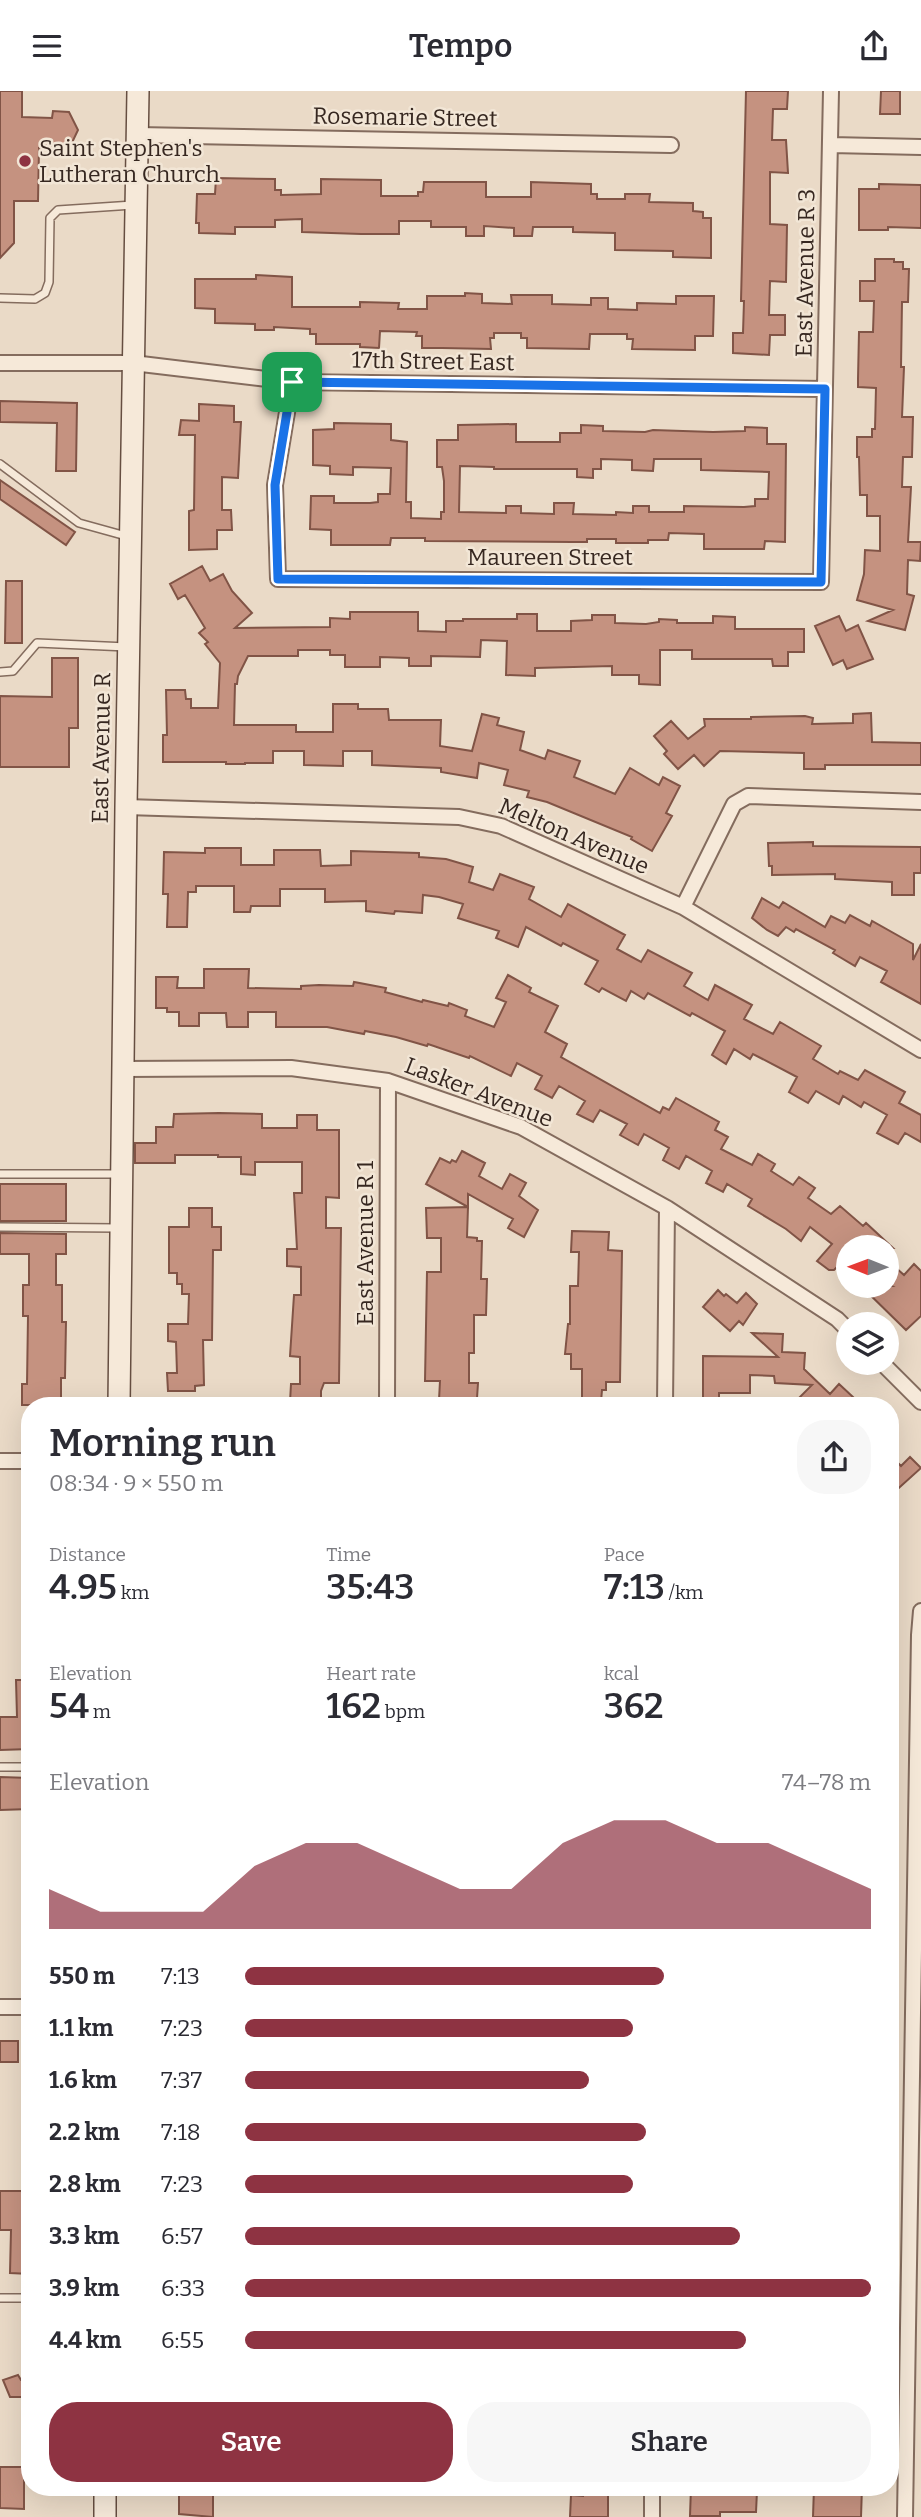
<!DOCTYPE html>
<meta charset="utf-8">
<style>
:root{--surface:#fff;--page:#f7f7f7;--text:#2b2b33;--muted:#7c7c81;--accent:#8e3342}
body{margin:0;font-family:Bitter,serif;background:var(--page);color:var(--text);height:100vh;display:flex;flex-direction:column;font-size:26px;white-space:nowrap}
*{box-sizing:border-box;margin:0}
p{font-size:23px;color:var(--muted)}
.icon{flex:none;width:38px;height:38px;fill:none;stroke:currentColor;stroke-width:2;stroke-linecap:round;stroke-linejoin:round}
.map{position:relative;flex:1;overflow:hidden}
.sheet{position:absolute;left:21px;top:1306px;width:878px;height:1099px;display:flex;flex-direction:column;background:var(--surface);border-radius:28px;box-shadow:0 7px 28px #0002}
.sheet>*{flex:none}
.needle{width:46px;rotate:271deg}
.buttons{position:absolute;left:836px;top:1144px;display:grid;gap:14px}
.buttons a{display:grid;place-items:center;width:63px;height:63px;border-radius:50%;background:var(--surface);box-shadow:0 7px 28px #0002;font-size:35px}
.pin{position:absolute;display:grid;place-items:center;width:60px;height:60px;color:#fff;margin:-30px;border-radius:14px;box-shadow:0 4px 10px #0006}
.round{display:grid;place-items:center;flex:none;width:74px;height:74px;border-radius:28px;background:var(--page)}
.headline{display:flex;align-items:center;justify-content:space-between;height:119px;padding:0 28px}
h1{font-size:38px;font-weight:600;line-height:52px}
.metrics{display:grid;grid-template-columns:repeat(3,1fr);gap:10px;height:119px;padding:7px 28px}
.metrics div{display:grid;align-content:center}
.metrics b{font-size:35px;font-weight:600}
.metrics small{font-size:19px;font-weight:400}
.metrics p{font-size:19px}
.chart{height:196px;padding:14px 28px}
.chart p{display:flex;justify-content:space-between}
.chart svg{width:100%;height:126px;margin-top:7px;fill:var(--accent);opacity:.7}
.action{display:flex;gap:14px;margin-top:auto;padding:14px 28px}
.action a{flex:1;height:80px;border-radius:28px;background:var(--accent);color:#fff;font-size:28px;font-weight:600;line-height:80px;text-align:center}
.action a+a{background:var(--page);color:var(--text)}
ul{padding:0 28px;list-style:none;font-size:23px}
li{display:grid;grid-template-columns:112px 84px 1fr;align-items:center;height:52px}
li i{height:18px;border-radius:9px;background:var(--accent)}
header{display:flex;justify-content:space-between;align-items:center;height:91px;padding:0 28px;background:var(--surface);font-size:32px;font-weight:600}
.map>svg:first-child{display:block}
.building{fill:#c59280;stroke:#815446;stroke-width:2;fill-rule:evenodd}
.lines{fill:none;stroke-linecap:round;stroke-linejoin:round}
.service-casing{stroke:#846c5e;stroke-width:10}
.minor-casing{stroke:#846c5e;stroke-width:18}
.secondary-casing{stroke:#664e41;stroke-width:24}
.service{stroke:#f6e9d9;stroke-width:7}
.minor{stroke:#f6e9d9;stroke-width:14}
.secondary{stroke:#f6e9d9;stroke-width:21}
.route-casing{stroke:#fff;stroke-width:14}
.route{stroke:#1a73e8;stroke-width:9}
.poi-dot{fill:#8e3342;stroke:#f2e6d6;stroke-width:2.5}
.labels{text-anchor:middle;stroke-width:5;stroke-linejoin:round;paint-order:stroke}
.street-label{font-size:23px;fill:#362720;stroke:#f2e6d6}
.poi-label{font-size:23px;fill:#362720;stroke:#f2e6d6;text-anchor:start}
</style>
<header><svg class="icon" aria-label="menu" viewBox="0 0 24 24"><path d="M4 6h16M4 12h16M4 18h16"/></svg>Tempo<svg class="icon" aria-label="share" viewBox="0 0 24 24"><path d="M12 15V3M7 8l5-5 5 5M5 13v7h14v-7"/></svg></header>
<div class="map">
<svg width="921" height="2426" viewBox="0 0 921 2426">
<rect width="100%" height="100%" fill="#eadac7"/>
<path class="building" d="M0,0H22V26L52,27L53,20L69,21L78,39L69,58L39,57L38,110H14V152L0,167Z
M746,0H788L787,18H773L772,49H786L788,82L770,81V133L787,134L786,191L770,190L769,224H785V244H770L769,264L733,262V242H743L744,210H741Z
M881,0H900V23H880Z
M216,87L275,88V99H281V104L321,103V88L381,89V105H418V101H423L424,91H486V106H531V91L591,93V103H597V108H625V103H650L649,111L693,112V120L703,121V127H711V167L673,166V160L615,159V142L573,141V136H533L532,145H514V137L484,135V145H466V136H431V130H399V143H361L302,141V128L275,129V136H235V143L199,142V132H196L197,103H215Z
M879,93L921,94V137L888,136V139H859V98H879Z
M875,168H894V171H903V178H909L908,211H902L901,276H904L902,326H913L912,366H903L902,396H911L908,451H921L920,470L908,469L907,503L914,505L905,539L868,530L893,519L857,509L864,483L865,459L880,460V425H867V404H860L859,366H857V346H872V338H875L876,297L858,296V288L859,241H873L874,210H860V190H875Z
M256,184L292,186V216H360V211L399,212L398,218H427V205H465V202L482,203V212L512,213L511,204H552V213L591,214V207H608V218L637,219V212L676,213V205H714L713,245H695V259L632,258L633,248H627V243H590L589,258L527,257V247H521V242H494V247H490L491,258L442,257H422V245H416L417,241L380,240L379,257L360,256V253H316V243H310V238L274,236V239H255V233L215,232V218L195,217V188H256Z
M0,310L77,312L76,380H56L57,332L0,331Z
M199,313L234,315V331H241L238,387L222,386V419H231L232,439H217V458L189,459V420L194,419L195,344H179L181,329L199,330Z
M334,332L391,333V349L407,351L406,411H411V427L441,428V421H444V390L442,376H437V349H458V334L516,333V351H560V342H581V334L603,335V340L645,341L653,339L713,341L745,340V336L767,337V353H786L785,451L765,450L764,458H704V443L669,442L668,449H648V452H616V448H587V451H572L425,450V447H391L390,454H331V439L310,438L311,405H334V412H370L378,411V403H390L391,377L353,376V384L330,383V375L313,374V339L334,338ZM601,368L632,369V379L653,380L654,368H701V379L769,381L768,408H755V415L744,416L684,415V421H649V415H633V422L616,421V424L573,423L574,412H554V423L521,422V415H506V422L459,421L460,375L494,376V378H577V386L593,387V378H601Z
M0,389L75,441L66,454L0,408Z
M202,475L210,490L223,483L232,500L252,522L235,537L330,536V527L350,528V521H418V540L446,541V530H463V528H517V523H537V540H571V530L592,529V524H615V532L646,533L659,531V528L677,529V532H713V525L735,526V538H804V561H788V575H773L772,568H692V559H660V594L639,593V584H612V575L535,577V585L506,584L507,550L481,549L480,566L431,565V575H409V567L380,566V576H345V564H330V559H298V565H248L238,585L237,593H235L234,634H296V641H333V613H358V618H388L389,629H441L440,655L472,660L482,623L499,627L497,634L524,641L520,659L545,668L548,659L580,670L574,686L615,703L630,677L659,694L663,686L680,695L666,722L672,725L652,760L631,748L632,746L547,711L527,706L529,700L504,694L508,679L479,672L477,687L441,681V677L372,674V660H343V675L304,674V660H273V672H245V673H226V671H163V644H167L166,599H185L186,608H191V617H218L220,572L205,553L208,551L199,542L205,537L185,504L178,508L170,493Z
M6,490H22V552H5Z
M839,525L846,540L858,534L873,568L847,578L843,569L833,574L815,535Z
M52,567H78V637H69V676H0V605L52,606Z
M871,622L872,651L921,652V674H825V678H804V662L720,660L704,675L694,664L678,678L664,663L667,660L654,645L671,630L688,648L705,635L704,628H751V626L805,625L813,627L812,633L853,632V623Z
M813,751V755L921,756V782H914V804H892V791L835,788V783L772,784V775H769L768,752Z
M205,757H241V774H274V759H320L321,775L351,774V760L419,762V766L446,768L473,776L469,791L493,799L500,783L534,796L529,808L561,826L568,813L625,844L617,858L641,871L648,859L692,882L684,895L708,909L715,894L752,914L744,928L773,943L780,931L821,955L813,968L838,983L840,980L858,989L865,979L905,1001L899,1012L921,1024V1051L905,1042L898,1053L877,1042L887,1024L864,1011L861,1016L843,1005L839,1013L816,1000L808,1012L789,1001L797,986L753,963L750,968L734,958L726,973L712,964L725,940L692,922L690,925L648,902L644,908L631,900L626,910L602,897L599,901L585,893L598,870L563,852L561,855L526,836L518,856L496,847L499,840L458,827L463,813L439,806L423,804L422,822L395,820L394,823L366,820V810L325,811V798H280V815H251L250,821H234V795H196V801H188L187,836H167L168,803H163L164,761L205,762Z
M762,807L779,817L783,811L825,836L831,825L845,832L850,824L870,835L872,830L913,853V869L921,853V913L881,891L887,880L860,866L855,875L833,862L835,859L796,838L794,841L786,836L778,845L767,839L752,827Z
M204,878H249L248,897L301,898V895L319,894L353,895L354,891L386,897L385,901L422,911L423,909L448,915L449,912L467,919L465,925L494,936L506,911L496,907L508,884L531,897L529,901L558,915L545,941L567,953L561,966L660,1022L663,1016L669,1019L676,1007L719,1031L715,1039L728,1046L721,1058L752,1074L758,1063L775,1073L771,1080L793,1094L799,1086L815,1097L808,1107L831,1123L840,1115L863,1135L866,1132L893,1157H849L848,1165L834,1179H829L817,1170L832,1153L810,1136L801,1150L786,1138L748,1115L752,1108L727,1093L723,1101L706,1092L712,1080L686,1065L679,1078L663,1069L669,1057L644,1043L638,1054L620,1044L627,1033L600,1019L593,1031L577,1023L585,1010L559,995L552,1007L535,998L542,985L517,972L511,985L470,965L469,967L428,953L427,955L396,946L365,940L364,943L327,936H276V921H248V936H227L226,922H199V935H179V921H167V917H156V886H178L177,897H204Z
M219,1022L262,1023V1037H297V1024H317V1039H339V1107L326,1106V1137H341L339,1292H324L321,1300V1311H290L291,1293H300V1266L290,1265L294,1204H301V1176L287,1175V1158H297L294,1102H302V1071H255V1084L241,1083V1066H218V1064H175V1072H135V1052H156V1036H173L174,1023Z
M462,1060L485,1072L479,1085L502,1098L510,1083L526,1092L519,1105L538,1119L524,1146L508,1137L513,1128L468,1103V1116L426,1093L440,1067L450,1072L452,1069L456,1071Z
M0,1093H66V1130H0Z
M468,1116L467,1146L477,1147V1150H482L481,1188H487L486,1224H474V1262H469V1292H478L477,1307L439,1309L440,1290H425L427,1181H441V1147H427L426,1117Z
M189,1117H212V1136H221V1159H213L212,1249H203L204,1294L195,1295V1300H168L167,1282H177L176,1251L168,1250V1233H188L189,1203H182V1193H177V1182H169V1136H189Z
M572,1140L609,1141L608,1159L622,1160L620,1291H606V1299H602L601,1311L582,1310V1278H571V1263H565L568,1233H570V1195H578L579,1161H571Z
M0,1142L66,1143V1163H56V1194H62V1231H66L65,1287H61V1314H22V1293H27L28,1225H23V1194H29V1163H0Z
M887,1169L904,1184L914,1173L921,1180V1225L906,1239L861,1195H892L887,1192Z
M718,1199L724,1205L726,1203L737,1212L746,1202L757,1213L743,1234L739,1230L730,1240L703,1216Z
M752,1242L783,1243L782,1261L805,1262L804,1278L830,1303L839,1293L853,1306L845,1314H792L812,1294L775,1292L774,1285L750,1284V1302H719V1314H703V1265L778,1266Z
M891,1365L901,1375L910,1366L921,1377L891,1404Z
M16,1589H30V1658L0,1659V1626H17Z
M0,1686L30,1687V1718L0,1719Z
M0,1950H18V1971H0Z
M0,2100H30V2183L10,2182L11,2139H0Z
M18,2284L21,2289L30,2290V2306H10L3,2289Z
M0,2376H24V2418L0,2417Z
M583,2396H608V2426H570L571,2404L583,2405Z
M691,2396H727V2400H757L756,2421H720V2425H690Z
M814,2396H862L861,2426H813Z
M179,2403H213V2426L179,2423Z"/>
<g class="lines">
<g class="service-casing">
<path id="service" d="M0,207L35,208L45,202L49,191L50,127L58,119L133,114
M0,373L79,432L126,445
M0,581L13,580L37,552L127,556
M0,1083H118
M0,1136L117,1137
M0,1676H30
M0,2207H30"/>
</g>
<g class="minor-casing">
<path id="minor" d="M138,44L671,54
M831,54L921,56
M0,272H133L292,291L825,298
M292,291L275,394L278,488L821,491L831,0
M126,716L459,726L501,735L683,816L921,959
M683,816L734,713L748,705L921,711
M124,978L291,977L388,990L521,1036L667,1117L837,1228L849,1240
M882,1272L921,1311
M387,1314L388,990
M665,1314L667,1117
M0,1370H30
M0,1916H30
M652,2426V2396
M905,2426L919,1544L921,1520"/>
</g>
<g class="secondary-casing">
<path id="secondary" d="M119,1314L126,716L138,0
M105,2426V2396"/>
</g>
<use href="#service" class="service"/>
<use href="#minor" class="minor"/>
<use href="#secondary" class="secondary"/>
</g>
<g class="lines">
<g class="route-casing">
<path id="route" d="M292,291L825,298L821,491L278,488L275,394Z"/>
</g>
<use href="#route" class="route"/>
</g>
<circle class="poi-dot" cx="25" cy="70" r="7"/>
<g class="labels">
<g class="street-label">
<text transform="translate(405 26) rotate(1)" y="8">Rosemarie Street</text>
<text transform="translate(805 182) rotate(-89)" y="8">East Avenue R 3</text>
<text transform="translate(433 270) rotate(1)" y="8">17th Street East</text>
<text x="550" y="474">Maureen Street</text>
<text transform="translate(101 657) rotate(-89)" y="8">East Avenue R</text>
<text transform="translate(574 745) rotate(23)" y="8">Melton Avenue</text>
<text transform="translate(479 1001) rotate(21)" y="8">Lasker Avenue</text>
<text transform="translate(365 1152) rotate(-90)" y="8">East Avenue R 1</text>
</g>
<g class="poi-label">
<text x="39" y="65">Saint Stephen's<tspan x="39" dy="26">Lutheran Church</tspan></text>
</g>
</g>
</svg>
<div class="buttons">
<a><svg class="needle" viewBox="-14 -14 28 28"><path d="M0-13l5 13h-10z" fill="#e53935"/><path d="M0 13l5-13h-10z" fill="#7c7c81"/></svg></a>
<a><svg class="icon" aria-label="layers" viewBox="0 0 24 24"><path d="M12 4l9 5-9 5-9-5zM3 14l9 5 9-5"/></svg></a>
</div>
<div class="pin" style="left:292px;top:291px;background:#1e9e55"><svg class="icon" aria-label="arrive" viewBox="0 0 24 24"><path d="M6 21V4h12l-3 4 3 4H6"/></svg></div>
<section class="sheet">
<div class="headline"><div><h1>Morning run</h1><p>08:34 · 9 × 550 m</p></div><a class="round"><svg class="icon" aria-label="share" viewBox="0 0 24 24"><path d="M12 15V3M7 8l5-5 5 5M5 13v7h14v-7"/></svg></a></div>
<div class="metrics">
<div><p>Distance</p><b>4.95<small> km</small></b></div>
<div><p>Time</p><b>35:43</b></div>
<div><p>Pace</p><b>7:13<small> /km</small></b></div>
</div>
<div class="metrics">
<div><p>Elevation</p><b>54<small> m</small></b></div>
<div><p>Heart rate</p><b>162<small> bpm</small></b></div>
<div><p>kcal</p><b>362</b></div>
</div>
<div class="chart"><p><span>Elevation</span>74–78 m</p>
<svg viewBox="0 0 160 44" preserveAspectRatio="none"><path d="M0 44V30L10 38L20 38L30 38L40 22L50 14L60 14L70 22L80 30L90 30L100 14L110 6L120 6L130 14L140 14L150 22L160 30V44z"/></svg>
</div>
<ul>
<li><b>550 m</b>7:13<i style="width:67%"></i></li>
<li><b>1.1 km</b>7:23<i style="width:62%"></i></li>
<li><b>1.6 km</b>7:37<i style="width:55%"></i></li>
<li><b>2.2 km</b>7:18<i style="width:64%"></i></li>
<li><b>2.8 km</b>7:23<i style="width:62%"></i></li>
<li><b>3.3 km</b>6:57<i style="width:79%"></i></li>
<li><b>3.9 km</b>6:33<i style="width:100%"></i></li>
<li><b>4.4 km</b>6:55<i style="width:80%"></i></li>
</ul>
<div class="action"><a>Save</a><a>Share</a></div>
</section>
</div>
